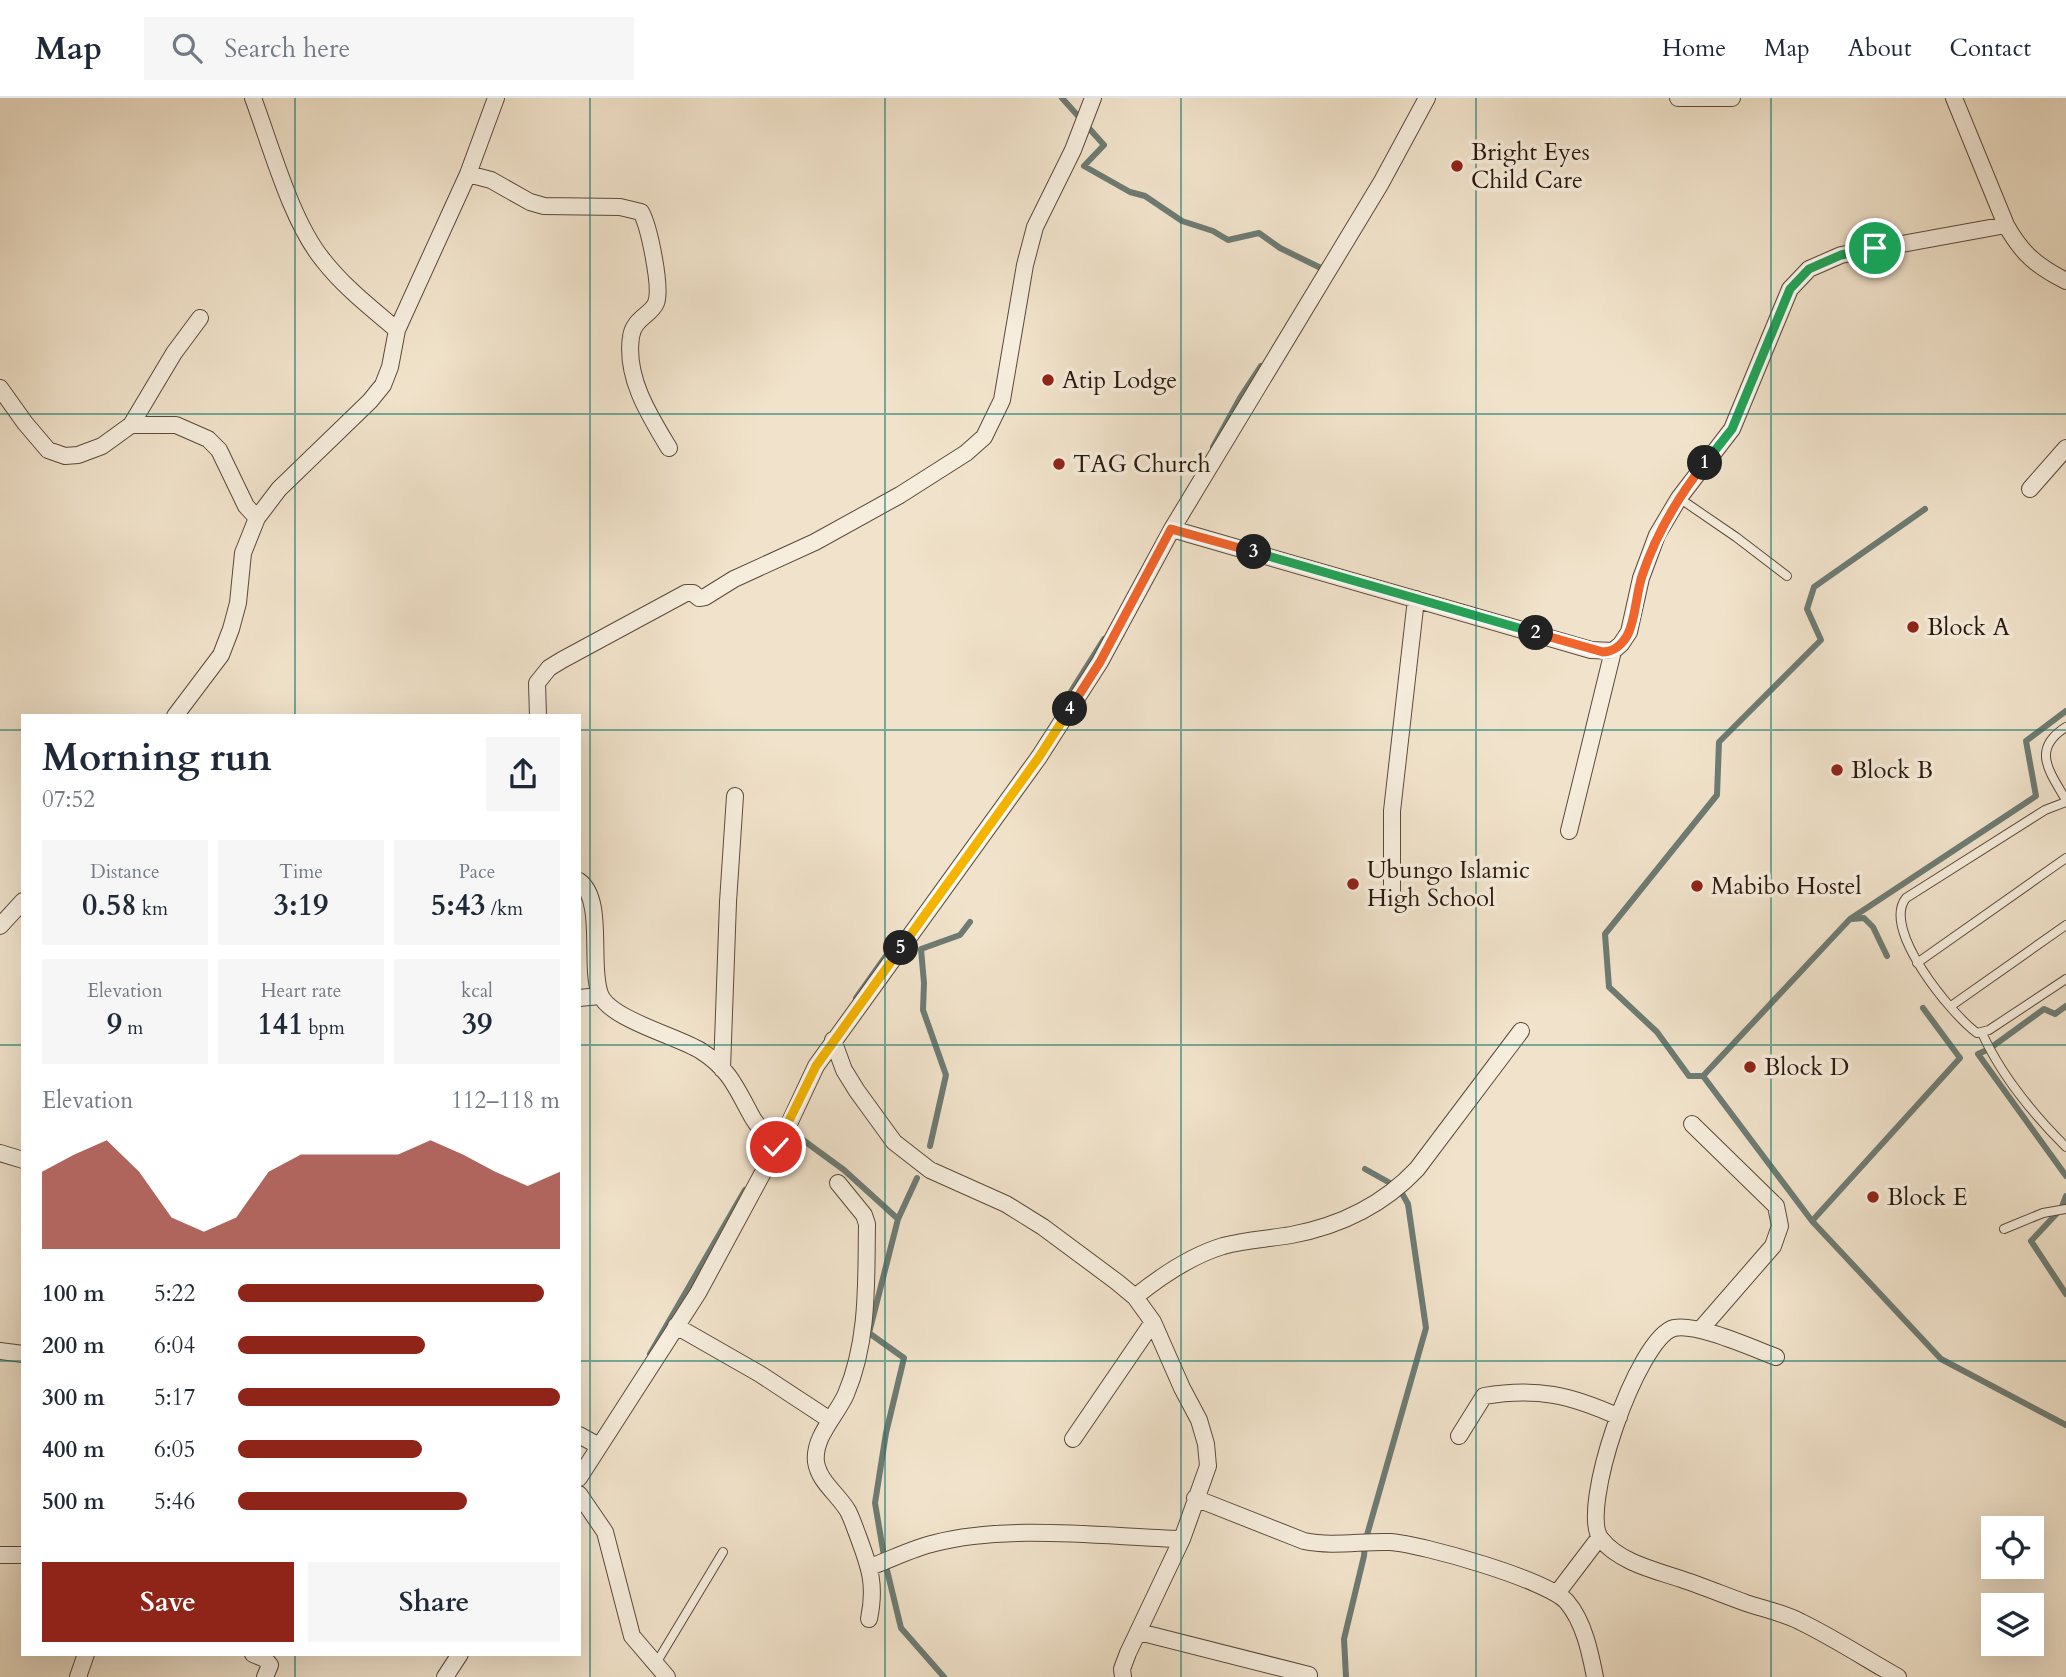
<!DOCTYPE html>
<meta charset="utf-8">
<style>
:root{--surface:#fff;--page:#f6f6f7;--text:#1f2937;--muted:#747a83;--line:#e0e1e3;--accent:#8f2418}
body{margin:0;font-family:Cardo,serif;background:var(--page);color:var(--text);height:100vh;display:flex;flex-direction:column;font-size:26px;white-space:nowrap}
*{box-sizing:border-box;margin:0}
p{font-size:23px;color:var(--muted)}
.icon{flex:none;width:38px;height:38px;fill:none;stroke:currentColor;stroke-width:2;stroke-linecap:round;stroke-linejoin:round}
.map{position:relative;flex:1;overflow:hidden}
.drawer{position:absolute;left:21px;top:616px;width:560px;height:942px;display:flex;flex-direction:column;background:var(--surface);border-radius:0px;box-shadow:0 7px 28px #0002}
.drawer>*{flex:none}
.fabs{position:absolute;left:1981px;top:1418px;display:grid;gap:14px}
.fabs a{display:grid;place-items:center;width:63px;height:63px;border-radius:0px;background:var(--surface);box-shadow:0 7px 28px #0002;font-size:35px}
.pin{position:absolute;display:grid;place-items:center;width:60px;height:60px;color:#fff;margin:-30px;border:4px solid #fff;border-radius:50%;box-shadow:0 2px 7px #0007}
.km{position:absolute;width:35px;height:35px;margin:-18px;border-radius:50%;background:#222;color:#fff;font-size:19px;line-height:35px;text-align:center}
.round{display:grid;place-items:center;flex:none;width:74px;height:74px;border-radius:0px;background:var(--page)}
.summary{display:flex;align-items:center;justify-content:space-between;height:119px;padding:0 21px}
h1{font-size:38px;font-weight:600;line-height:52px}
.stats{display:grid;grid-template-columns:repeat(3,1fr);gap:10px;height:119px;padding:7px 21px}
.stats div{display:grid;align-content:center;border-radius:0px;background:var(--page);text-align:center}
.stats b{font-size:30px;font-weight:600}
.stats small{font-size:19px;font-weight:400}
.stats p{font-size:19px}
.chart{height:196px;padding:14px 21px}
.chart p{display:flex;justify-content:space-between}
.chart svg{width:100%;height:126px;margin-top:7px;fill:var(--accent);opacity:.7}
.action{display:flex;gap:14px;margin-top:auto;padding:14px 21px}
.action a{flex:1;height:80px;border-radius:0px;background:var(--accent);color:#fff;font-size:28px;font-weight:600;line-height:80px;text-align:center}
.action a+a{background:var(--page);color:var(--text)}
ul{padding:0 21px;list-style:none;font-size:23px}
li{display:grid;grid-template-columns:112px 84px 1fr;align-items:center;height:52px}
li i{height:18px;border-radius:9px;background:var(--accent)}
header{display:flex;align-items:center;gap:42px;box-sizing:border-box;height:98px;padding:0 35px;background:var(--surface);border-bottom:2px solid var(--line)}
header strong{font-size:33px}
nav{display:flex;gap:38px;margin-inline-start:auto;font-size:24px}
.search{width:490px;height:63px;background:var(--page);display:flex;align-items:center;gap:18px;box-sizing:border-box;padding:0 24px;border-radius:0px;color:var(--muted);font-size:26px}
.map>svg:first-child{display:block}
.lines{fill:none;stroke-linecap:round;stroke-linejoin:round}
.stream{stroke:#6d7b73;stroke-width:6}
.service-casing{stroke:#5b4a3c;stroke-width:10}
.minor-casing{stroke:#5b4a3c;stroke-width:18}
.service{stroke:#f6eddd;stroke-width:8}
.minor{stroke:#f6eddd;stroke-width:16}
.split-1-casing{stroke:#fff;stroke-width:14}
.split-2-casing{stroke:#fff;stroke-width:14}
.split-3-casing{stroke:#fff;stroke-width:14}
.split-4-casing{stroke:#fff;stroke-width:14}
.split-5-casing{stroke:#fff;stroke-width:14}
.split-6-casing{stroke:#fff;stroke-width:14}
.split-1{stroke:#22a559;stroke-width:9}
.split-2{stroke:#f0652b;stroke-width:9}
.split-3{stroke:#22a559;stroke-width:9}
.split-4{stroke:#f0652b;stroke-width:9}
.split-5{stroke:#f5b400;stroke-width:9}
.split-6{stroke:#f5b400;stroke-width:9}
.grid{fill:none;stroke:#0f766e;stroke-width:2;stroke-opacity:0.55}
.poi-dot{fill:#8f2418;stroke:#f6eddd;stroke-width:2.5}
.labels{text-anchor:middle;stroke-width:7;stroke-linejoin:round;paint-order:stroke}
.poi-label{font-size:24px;fill:#29170c;stroke:#f6eddd;text-anchor:start}
</style>
<header>
<strong>Map</strong>
<div class="search"><svg class="icon" aria-label="search" viewBox="0 0 24 24"><circle cx="10" cy="10" r="6"/><path d="M15 15l6 6"/></svg>Search here</div>
<nav><a>Home</a><a>Map</a><a>About</a><a>Contact</a></nav>
</header>
<div class="map">
<svg width="2066" height="1579" viewBox="0 0 2066 1579">
<rect width="100%" height="100%" fill="#f1e3cb"/>
<filter id="stains"><feTurbulence type="fractalNoise" baseFrequency=".00286" numOctaves="4"/><feColorMatrix values="0 0 0 0 .2 0 0 0 0 .09 0 0 0 0 .02 0 0 0 .5 -.17"/></filter>
<radialGradient id="worn" r=".72"><stop offset=".6" stop-color="#630" stop-opacity="0"/><stop offset="1" stop-color="#630" stop-opacity=".3"/></radialGradient>
<g class="lines">
<path class="stream" d="M1062,0L1104,47L1084,68L1130,94L1145,98L1182,123L1213,133L1228,142L1259,135L1280,150L1327,173
M1213,349L1240,300L1261,268
M1925,411L1814,489L1807,511L1821,542L1719,644L1717,697L1605,836L1609,889L1657,934L1689,978H1703L1812,1123L1941,1261L2066,1327
M1065,603L1104,541
M1852,821L1864,820L1873,829L1887,858
M856,900L898,841
M2066,908L2055,916L2044,911L1989,951L1978,956L2066,1078
M1703,978L1850,821L2036,698L2026,643L2066,613
M788,1031L844,1072L898,1121L869,1235L904,1260L886,1335L875,1405L885,1464L901,1530L944,1579
M930,1048L946,977L923,912L924,885L921,851L960,837L970,824
M2066,1098L2061,1111L2031,1143L2066,1196
M898,1121L917,1080
M1812,1123L1960,960L1923,910
M650,1256L745,1092
M1346,1579L1344,1541L1364,1458L1365,1444L1426,1230L1408,1106L1399,1090L1365,1071"/>
<g class="service-casing">
<path id="service" d="M1679,400L1736,439L1787,478
M2066,629C2031,651 2049,673 2066,702
M2066,704L2045,712L1906,800C1881,831 1951,916 1977,935L1989,932L2066,881
M1917,865L2066,760
M1951,908L2066,827
M1982,935C2001,977 2033,1016 2066,1049
M2004,1131L2043,1115L2066,1111
M655,1567L723,1454"/>
</g>
<g class="minor-casing">
<path id="minor" d="M253,0C271,48 291,123 323,162C344,189 371,210 397,232
M1678,0H1732
M1954,0L2006,127C2022,156 2037,168 2066,183
M468,76L491,82L530,104L544,108L620,109L641,114C649,128 662,190 656,205C651,217 633,221 631,239C625,279 649,317 669,350
M0,290L25,325L48,352L65,358L78,357L102,348L131,327H176L208,341L219,352L246,408L257,420
M131,327L174,255L200,220
M2030,391L2066,350
M1172,431L1591,552L1613,553L1621,546L1629,534L1641,480L1657,437L1679,400L1732,331L1790,191L1809,171L1841,157L2006,127
M175,618L221,557L231,531L238,505L243,455L257,420L279,391L370,303L383,287L390,269L397,232L468,76L496,0
M538,618L537,585L549,570L562,562L686,495H693L699,500L705,499L734,481L815,444L900,397L966,355L984,339L1002,302L1025,167L1035,129L1073,52L1093,0
M1569,733L1613,553
M579,783C605,801 589,868 600,896C609,921 677,938 701,953C728,970 736,989 750,1015C756,1028 767,1038 776,1049
M1392,802V713L1416,501
M0,828L23,803
M579,900L600,898
M833,942L844,972L857,993L894,1044L930,1072L1006,1106L1043,1129L1117,1184L1135,1199L1153,1224L1182,1290L1199,1322L1206,1346L1208,1368L1182,1441L1128,1555L1122,1571L1123,1579
M722,971L728,804L735,698
M1692,1026L1776,1108L1780,1128L1773,1148L1700,1232
M0,1055L23,1062
M838,1085L864,1117L867,1126C866,1183 869,1242 846,1296C837,1317 813,1339 816,1364C819,1384 838,1396 848,1413C852,1421 855,1430 858,1438C870,1470 876,1487 869,1521
M1135,1199C1161,1178 1190,1158 1223,1148C1245,1142 1268,1141 1291,1137C1340,1128 1383,1107 1417,1071L1521,933
M676,1228L760,1276L830,1322
M0,1253L23,1256
M1776,1259C1752,1250 1697,1225 1674,1230C1637,1240 1578,1413 1601,1441C1619,1464 1654,1472 1681,1481C1702,1488 1724,1497 1746,1505C1764,1511 1784,1515 1801,1524C1834,1540 1866,1561 1898,1579
M579,1337L599,1348
M1459,1338L1484,1298C1536,1289 1571,1297 1619,1319
M1073,1341L1153,1224
M579,1380L698,1195L787,1030L816,968L1039,659L1100,564L1172,431L1381,85L1427,0
M579,1396L605,1434L632,1538L667,1579
M1195,1400L1304,1443C1333,1449 1361,1443 1390,1444C1422,1446 1548,1482 1567,1504C1584,1524 1590,1554 1595,1579
M0,1457H23
M870,1469C892,1461 913,1450 935,1445C1009,1426 1106,1439 1182,1441
M1558,1494L1599,1440
M1139,1534L1309,1577
M253,1556L265,1561L270,1567L265,1579
M78,1579L86,1556
M445,1579L460,1556"/>
</g>
<use href="#service" class="service"/>
<use href="#minor" class="minor"/>
</g>
<g class="lines">
<g class="split-1-casing">
<path id="split-1" d="M1705,365L1732,331L1790,191L1809,171L1841,157L1875,150"/>
</g>
<g class="split-2-casing">
<path id="split-2" d="M1536,535L1603,554C1615,553 1622,547 1628,536C1636,519 1636,496 1642,478C1656,436 1677,400 1705,365"/>
</g>
<g class="split-3-casing">
<path id="split-3" d="M1254,454L1536,535"/>
</g>
<g class="split-4-casing">
<path id="split-4" d="M1070,611L1100,564L1171,431L1254,454"/>
</g>
<g class="split-5-casing">
<path id="split-5" d="M901,850L1039,659L1070,611"/>
</g>
<g class="split-6-casing">
<path id="split-6" d="M776,1049L816,968L901,850"/>
</g>
<use href="#split-1" class="split-1"/>
<use href="#split-2" class="split-2"/>
<use href="#split-3" class="split-3"/>
<use href="#split-4" class="split-4"/>
<use href="#split-5" class="split-5"/>
<use href="#split-6" class="split-6"/>
</g>
<path class="grid" d="M295,0V618M590,0V1579M885,0V1579M1181,0V1579M1476,0V1579M1771,0V1579M0,316H2066M0,632H23M579,632H2066M0,947H23M579,947H2066M0,1263H23M579,1263H2066M295,1556V1579"/>
<g class="poi-dot">
<circle cx="1457" cy="68" r="7"/>
<circle cx="1048" cy="282" r="7"/>
<circle cx="1059" cy="366" r="7"/>
<circle cx="1913" cy="529" r="7"/>
<circle cx="1837" cy="672" r="7"/>
<circle cx="1353" cy="786" r="7"/>
<circle cx="1697" cy="788" r="7"/>
<circle cx="1750" cy="969" r="7"/>
<circle cx="1873" cy="1099" r="7"/>
</g>
<g class="labels">
<g class="poi-label">
<text x="1471" y="62">Bright Eyes<tspan x="1471" dy="28">Child Care</tspan></text>
<text x="1062" y="290">Atip Lodge</text>
<text x="1073" y="374">TAG Church</text>
<text x="1927" y="537">Block A</text>
<text x="1851" y="680">Block B</text>
<text x="1367" y="780">Ubungo Islamic<tspan x="1367" dy="28">High School</tspan></text>
<text x="1711" y="796">Mabibo Hostel</text>
<text x="1764" y="977">Block D</text>
<text x="1887" y="1107">Block E</text>
</g>
</g>
<rect width="100%" height="100%" filter="url(#stains)"/>
<rect width="100%" height="100%" fill="url(#worn)"/>
</svg>
<div class="fabs">
<a><svg class="icon" aria-label="locate" viewBox="0 0 24 24"><circle cx="12" cy="12" r="6"/><path d="M12 2v4M12 18v4M2 12h4M18 12h4"/></svg></a>
<a><svg class="icon" aria-label="layers" viewBox="0 0 24 24"><path d="M12 4l9 5-9 5-9-5zM3 14l9 5 9-5"/></svg></a>
</div>
<div class="pin" style="left:1875px;top:150px;background:#1e9e55"><svg class="icon" aria-label="arrive" viewBox="0 0 24 24"><path d="M6 21V4h12l-3 4 3 4H6"/></svg></div>
<div class="pin" style="left:776px;top:1049px;background:#d93025"><svg class="icon" aria-label="check" viewBox="0 0 24 24"><path d="M5 12l5 5 9-10"/></svg></div>
<b class="km" style="left:1705px;top:365px">1</b>
<b class="km" style="left:1536px;top:535px">2</b>
<b class="km" style="left:1254px;top:454px">3</b>
<b class="km" style="left:1070px;top:611px">4</b>
<b class="km" style="left:901px;top:850px">5</b>
<section class="drawer">
<div class="summary"><div><h1>Morning run</h1><p>07:52</p></div><a class="round"><svg class="icon" aria-label="share" viewBox="0 0 24 24"><path d="M12 15V3M7 8l5-5 5 5M5 13v7h14v-7"/></svg></a></div>
<div class="stats">
<div><p>Distance</p><b>0.58<small> km</small></b></div>
<div><p>Time</p><b>3:19</b></div>
<div><p>Pace</p><b>5:43<small> /km</small></b></div>
</div>
<div class="stats">
<div><p>Elevation</p><b>9<small> m</small></b></div>
<div><p>Heart rate</p><b>141<small> bpm</small></b></div>
<div><p>kcal</p><b>39</b></div>
</div>
<div class="chart"><p><span>Elevation</span>112–118 m</p>
<svg viewBox="0 0 160 44" preserveAspectRatio="none"><path d="M0 44V17L10 11L20 6L30 17L40 33L50 38L60 33L70 17L80 11L90 11L100 11L110 11L120 6L130 11L140 17L150 22L160 17V44z"/></svg>
</div>
<ul>
<li><b>100 m</b>5:22<i style="width:95%"></i></li>
<li><b>200 m</b>6:04<i style="width:58%"></i></li>
<li><b>300 m</b>5:17<i style="width:100%"></i></li>
<li><b>400 m</b>6:05<i style="width:57%"></i></li>
<li><b>500 m</b>5:46<i style="width:71%"></i></li>
</ul>
<div class="action"><a>Save</a><a>Share</a></div>
</section>
</div>
